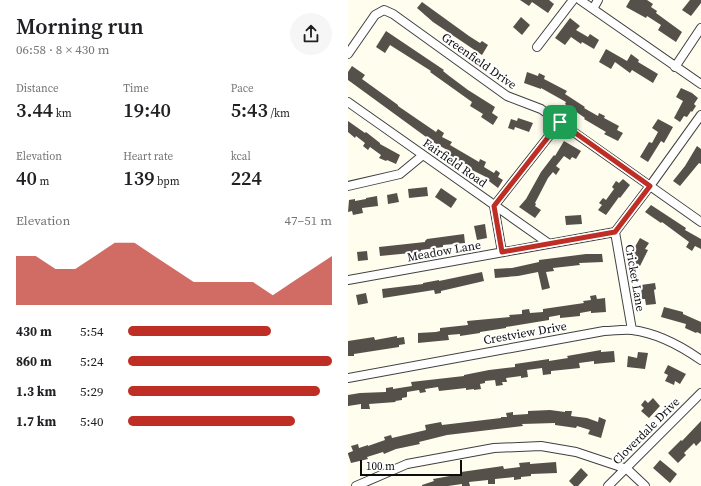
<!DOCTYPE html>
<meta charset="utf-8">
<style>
:root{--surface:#fff;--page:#f6f6f6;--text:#202124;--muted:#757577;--accent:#be2e25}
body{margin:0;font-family:"Source Serif 4",serif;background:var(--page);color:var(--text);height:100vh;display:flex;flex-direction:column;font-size:15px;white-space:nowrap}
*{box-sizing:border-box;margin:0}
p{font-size:13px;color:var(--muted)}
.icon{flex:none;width:22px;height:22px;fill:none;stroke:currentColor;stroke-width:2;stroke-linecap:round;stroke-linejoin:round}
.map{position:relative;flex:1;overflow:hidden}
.sheet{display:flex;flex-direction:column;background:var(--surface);width:348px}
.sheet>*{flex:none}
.scale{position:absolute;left:12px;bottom:10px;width:102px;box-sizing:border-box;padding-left:4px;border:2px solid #0d0d0d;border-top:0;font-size:11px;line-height:14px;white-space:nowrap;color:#0d0d0d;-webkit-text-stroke:3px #fff;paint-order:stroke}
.pin{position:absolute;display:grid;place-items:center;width:34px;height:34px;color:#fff;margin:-17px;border-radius:8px;box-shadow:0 2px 6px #0006}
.round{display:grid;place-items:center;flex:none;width:42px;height:42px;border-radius:21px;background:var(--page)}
.head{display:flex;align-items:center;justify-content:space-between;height:68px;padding:0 16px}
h1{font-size:22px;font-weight:600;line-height:30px}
.stats{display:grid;grid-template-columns:repeat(3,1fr);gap:6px;height:68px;padding:4px 16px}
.stats div{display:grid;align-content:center}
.stats b{font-size:20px;font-weight:600}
.stats small{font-size:11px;font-weight:400}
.stats p{font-size:11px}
.chart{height:112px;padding:8px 16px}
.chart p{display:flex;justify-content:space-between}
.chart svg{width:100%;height:72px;margin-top:4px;fill:var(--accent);opacity:.7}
ul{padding:0 16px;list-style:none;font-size:13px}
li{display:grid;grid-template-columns:64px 48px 1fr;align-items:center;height:30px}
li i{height:10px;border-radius:5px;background:var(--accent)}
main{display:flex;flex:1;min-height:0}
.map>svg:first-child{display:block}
.building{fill:#56504a}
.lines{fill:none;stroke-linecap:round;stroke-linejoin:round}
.minor-casing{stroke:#404040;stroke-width:10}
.minor{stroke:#fff;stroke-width:8}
.route-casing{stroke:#fff;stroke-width:8}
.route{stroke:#be2e25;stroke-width:5}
.labels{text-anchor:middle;stroke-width:4;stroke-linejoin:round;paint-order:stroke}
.street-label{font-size:12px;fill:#0d0d0d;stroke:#fff}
</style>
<main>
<section class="sheet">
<div class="head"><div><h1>Morning run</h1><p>06:58 · 8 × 430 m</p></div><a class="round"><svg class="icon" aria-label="share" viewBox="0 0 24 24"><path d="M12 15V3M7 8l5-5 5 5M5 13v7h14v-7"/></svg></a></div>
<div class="stats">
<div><p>Distance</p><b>3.44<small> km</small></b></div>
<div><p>Time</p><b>19:40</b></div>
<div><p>Pace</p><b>5:43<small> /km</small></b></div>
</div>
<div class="stats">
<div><p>Elevation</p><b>40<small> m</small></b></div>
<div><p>Heart rate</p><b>139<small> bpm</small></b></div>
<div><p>kcal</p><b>224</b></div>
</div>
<div class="chart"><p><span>Elevation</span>47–51 m</p>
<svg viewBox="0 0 160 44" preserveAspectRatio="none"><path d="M0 44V14L10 14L20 22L30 22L40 14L50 6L60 6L70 14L80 22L90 30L100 30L110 30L120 30L130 38L140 30L150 22L160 14V44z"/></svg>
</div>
<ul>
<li><b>430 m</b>5:54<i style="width:70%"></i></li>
<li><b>860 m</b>5:24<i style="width:100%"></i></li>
<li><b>1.3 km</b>5:29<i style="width:94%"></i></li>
<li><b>1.7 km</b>5:40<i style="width:82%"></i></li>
</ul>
</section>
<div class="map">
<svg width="353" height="486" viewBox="0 0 353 486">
<rect width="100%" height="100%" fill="#fffdee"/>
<path class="building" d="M172,0H201L206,4L200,13L184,2L181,6Z
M282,0H299L305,4L303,7L309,11L308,13L334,32L328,42L310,30L313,25L299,16L298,18L278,7Z
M342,0H353V3L343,16L334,10Z
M74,2L121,36L132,43L134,41L140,45L134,55L85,22L69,8Z
M173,17L182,25L174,35L165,27Z
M222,18L232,26L228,30L240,37L242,34L251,40L246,49L234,42L233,44L223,37L217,45L207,38Z
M38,31L96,70L95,71L100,75L120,90L147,107L144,113L150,117L145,125L133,117L135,114L122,106L124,102L82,72L83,71L42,45L37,53L28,47Z
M258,49L279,61L283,54L291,60L290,62L310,74L305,83L284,70L282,73L267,62L263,69L251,62Z
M4,66L17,75L14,79L50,105V106L88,132L90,129L96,133L94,137L104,142L102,145L131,162L132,159L138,162L136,167L146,173L148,170L152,173L150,177L155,180L150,188L137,178L138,177L118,167L119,165L99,154L101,151L85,142L0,80V72Z
M179,72L190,76L191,73L197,76L196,79L219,91L217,94L237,107L236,108L250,116L251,113L257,116L256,118L271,126L269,130L275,133L270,141L256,134L258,132L236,119L237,118L217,104L218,102L193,88V89L176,83Z
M333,88L344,93L350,98L346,104L348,106L344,112L343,111L339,117L336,116L332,122L326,118L335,101L328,97Z
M170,118L185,123L181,132L167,127L166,130L160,128L163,119L169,121Z
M310,119L325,127L316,143L313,141L300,162L292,157L301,142L304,143L310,132L304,128Z
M0,121L17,133L18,132L32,143V144L52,155L48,164L39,160L38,161L31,158L33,155L22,147L20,150L15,146L17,143L8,136L7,138L0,132Z
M216,141L233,151L228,159L224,157L222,160L216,156L208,166L212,169L208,175L205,172L200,178L187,203L188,204L187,206L193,210L187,218L171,207L178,199L193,172L206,155L207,156Z
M349,146L353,149V164L351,163L332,186L325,181L337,166Z
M275,179L282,185L272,198L271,197L258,215L250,210L254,205L251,203L255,198L258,200L266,189L264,187L268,181L271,183Z
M79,187L80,196L61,198L60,189Z
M93,188L109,199L103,208L87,197Z
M49,193L51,202L40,204L39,195Z
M29,196L30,206L14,208L15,213L5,215L4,211L0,212L1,200L7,199V201L18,199V198Z
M303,205L338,228L337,230L353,239V249L347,246L344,251L338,247L341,242L314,222L313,223L297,212Z
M233,215L234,224L218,225L217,216Z
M137,224L139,238L129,240L126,226Z
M116,234L117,243L95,245V247L73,250V252L32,256L31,247L77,242V241L79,239Z
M292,238L301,243L297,249L300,250L292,266L284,262L288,254L284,252Z
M19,251L20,260L10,261L9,252Z
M238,254H254L255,262L231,263L232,265L205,268L206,271L198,272L202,288L194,290L190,272L170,276L147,278L146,269L164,268L191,262V260Z
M134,272L136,281L93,291V293L87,294L86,290L35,298L34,289L75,284V283L91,280V281Z
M307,283L308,289L306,290L308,304L298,305L297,299H294L293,285Z
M18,293L20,303L10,305L8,295Z
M248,295L249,299L257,298L258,312L243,313V311L232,313V316L212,318V315L201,317V320L158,327V328L132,332V333L112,336V334L100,335L101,340L70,343V333L88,332L92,331V328L120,325L119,321L162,317L161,315L174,314V310L181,309L182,313L195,312V309L236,303L235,301L243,300L242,296Z
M316,307L335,312V314L353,322V334L349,332L348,333L337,328L338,324L313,317Z
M49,336V338L56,337L57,344L51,345V347L6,354V356H0V341L26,337L27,340Z
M253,350V352L266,351L267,362L246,364V361L231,363L232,368L203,371V374L195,375L194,368L179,370L180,377L173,378V376L158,378L159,382H154L155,385L148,386L147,380L137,381V383L132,384L133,389L126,390V389L118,390V388L91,391L90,387L77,389L78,392L72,393L71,390L59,392V397L54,398V400L47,401L48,402L21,404L22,409H13V404L0,406V395L12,393L38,392V388L45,387V389L64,386L63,382L116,376V375L141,370L167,367V364L201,359V361L220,358L219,356Z
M290,352L300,353L297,369L279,367L280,356L289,358Z
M320,365L338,374L332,384L327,381L326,385L317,381L320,375L316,373Z
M305,398L312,406L301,418L293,411L296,408L293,405L297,400L300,403Z
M202,410L217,412V411H224L223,416L239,418L250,422L251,417L258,420L253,438L240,434L242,430L229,426L228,428L207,425V423L174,424L175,426L99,435L71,442L72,444L48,449L36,454L35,452L19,457L20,459L3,463L0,454V453L5,451L3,446L10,444L11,448L20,445V446L37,440L36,437L43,435L44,438L78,430L77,425L93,422L94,425L153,418V417H159L158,413L165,412V415L180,414V411Z
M353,421V441L348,446L346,443L336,453L338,455L330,463L320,453L333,440L334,441Z
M312,460L329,474L322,483L305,468Z
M182,462V464L208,462L209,473L183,474V476L173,477V479L166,480V477L147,479V484H140V480L121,482L122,486H114V484L100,486H74V485L86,481L85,479L113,474V472L155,466L156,469L172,467L171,463Z
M233,468L240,475L230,486H226L221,481Z"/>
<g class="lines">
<g class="minor-casing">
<path id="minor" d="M232,0L353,84
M245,9L250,0
M189,47L225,0
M0,54L27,15L36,10L45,14L159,96L193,109L353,222
M327,67L353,28
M0,102L200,243
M0,186L52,174L75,155
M154,252L146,206L212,122
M0,280L267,232
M284,330L267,232L302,186L353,115
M0,378L256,331C265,331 275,329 284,330C309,333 333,346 353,360
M8,486L59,464L146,448L193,446L228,452L279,469L297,486
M260,486L353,393"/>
</g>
<use href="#minor" class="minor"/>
</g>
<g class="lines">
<g class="route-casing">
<path id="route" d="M212,122L302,186L267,232L154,252L146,206Z"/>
</g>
<use href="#route" class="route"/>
</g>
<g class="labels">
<g class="street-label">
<text transform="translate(131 61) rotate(35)" y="4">Greenfield Drive</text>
<text transform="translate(107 163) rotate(35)" y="4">Fairfield Road</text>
<text transform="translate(96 251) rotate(-10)" y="4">Meadow Lane</text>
<text transform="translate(287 278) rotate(80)" y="4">Cricket Lane</text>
<text transform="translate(177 333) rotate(-10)" y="4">Crestview Drive</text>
<text transform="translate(298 431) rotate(-45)" y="4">Cloverdale Drive</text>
</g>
</g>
</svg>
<div class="scale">100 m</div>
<div class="pin" style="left:212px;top:122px;background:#1e9e55"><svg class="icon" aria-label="arrive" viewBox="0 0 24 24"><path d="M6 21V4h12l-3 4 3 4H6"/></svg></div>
</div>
</main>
